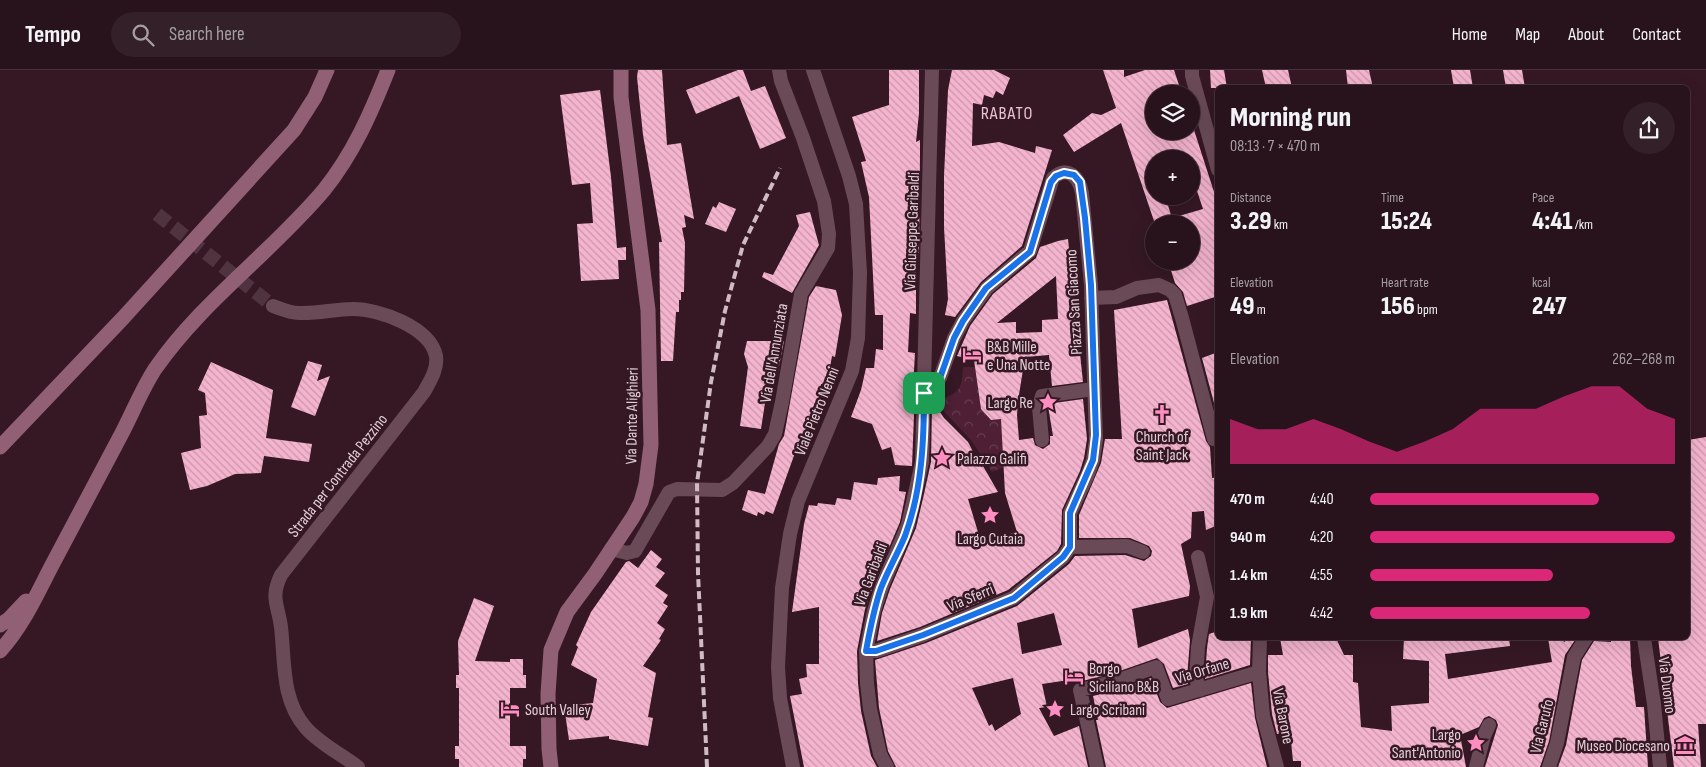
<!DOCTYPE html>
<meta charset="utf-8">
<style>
:root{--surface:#28121b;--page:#342028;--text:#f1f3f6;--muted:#a59ea3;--line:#44323a;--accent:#db2777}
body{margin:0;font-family:"Sofia Sans Condensed",sans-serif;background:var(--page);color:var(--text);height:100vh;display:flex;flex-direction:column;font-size:19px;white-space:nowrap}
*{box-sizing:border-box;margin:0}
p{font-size:16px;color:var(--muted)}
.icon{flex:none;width:28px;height:28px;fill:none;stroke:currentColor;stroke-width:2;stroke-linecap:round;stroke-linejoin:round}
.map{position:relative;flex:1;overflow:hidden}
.side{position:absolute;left:1215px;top:15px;width:475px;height:555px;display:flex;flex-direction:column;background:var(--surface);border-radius:8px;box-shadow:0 5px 20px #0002,0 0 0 1px var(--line)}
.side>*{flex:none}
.tools{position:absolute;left:1145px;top:15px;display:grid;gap:10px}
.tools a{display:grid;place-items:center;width:55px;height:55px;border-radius:50%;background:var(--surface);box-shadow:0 5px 20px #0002,0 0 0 1px var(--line);font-size:25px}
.pin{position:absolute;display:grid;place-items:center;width:42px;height:42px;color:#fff;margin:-21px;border-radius:10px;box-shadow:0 2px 8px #0006}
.round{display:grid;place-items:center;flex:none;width:52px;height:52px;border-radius:26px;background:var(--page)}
.summary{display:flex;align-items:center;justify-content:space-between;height:85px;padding:0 15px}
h1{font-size:28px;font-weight:800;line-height:38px}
.stats{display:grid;grid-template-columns:repeat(3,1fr);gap:8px;height:85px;padding:5px 15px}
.stats div{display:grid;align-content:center}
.stats b{font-size:25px;font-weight:800}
.stats small{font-size:14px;font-weight:400}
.stats p{font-size:14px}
.chart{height:140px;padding:10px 15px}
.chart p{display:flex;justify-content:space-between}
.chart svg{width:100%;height:90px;margin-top:5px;fill:var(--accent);opacity:.7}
ul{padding:0 15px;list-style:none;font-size:16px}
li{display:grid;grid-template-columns:80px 60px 1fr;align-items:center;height:38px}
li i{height:12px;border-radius:6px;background:var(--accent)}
header{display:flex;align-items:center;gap:30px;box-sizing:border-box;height:70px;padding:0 25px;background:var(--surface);border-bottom:1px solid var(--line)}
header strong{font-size:24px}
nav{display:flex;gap:28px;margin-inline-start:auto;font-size:18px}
.search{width:350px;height:45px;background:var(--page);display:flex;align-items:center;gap:12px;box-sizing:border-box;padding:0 18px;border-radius:28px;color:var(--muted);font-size:19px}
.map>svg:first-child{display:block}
.forest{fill:url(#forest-crowns)}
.building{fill:url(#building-back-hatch);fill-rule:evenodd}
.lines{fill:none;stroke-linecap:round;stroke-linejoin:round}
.street-tunnel{stroke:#4f333f;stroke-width:14;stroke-dasharray:14 7;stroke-linecap:butt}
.street{stroke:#6a4a57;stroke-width:14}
.secondary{stroke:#926074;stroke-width:15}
.rail{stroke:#d1bbc3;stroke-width:4;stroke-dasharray:8 4;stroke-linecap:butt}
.route-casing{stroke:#fff;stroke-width:10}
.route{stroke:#1a73e8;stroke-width:6}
.labels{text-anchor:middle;stroke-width:5;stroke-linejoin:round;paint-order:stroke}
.street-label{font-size:16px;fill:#e3ced6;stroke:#351824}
.poi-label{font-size:16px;fill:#e3ced6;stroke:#351824;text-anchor:start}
.neighbourhood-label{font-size:18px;letter-spacing:1px;fill:#ecc4d3;stroke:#351824}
</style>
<header>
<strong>Tempo</strong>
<div class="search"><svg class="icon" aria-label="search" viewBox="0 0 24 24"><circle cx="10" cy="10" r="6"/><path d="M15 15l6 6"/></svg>Search here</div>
<nav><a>Home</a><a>Map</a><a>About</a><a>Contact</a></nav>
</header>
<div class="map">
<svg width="1706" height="697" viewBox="0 0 1706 697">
<defs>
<pattern id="forest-crowns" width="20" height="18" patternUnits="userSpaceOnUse" patternTransform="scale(1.25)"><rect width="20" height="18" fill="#4e1f35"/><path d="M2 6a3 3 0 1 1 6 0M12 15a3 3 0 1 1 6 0" fill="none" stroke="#673e52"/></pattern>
<pattern id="building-back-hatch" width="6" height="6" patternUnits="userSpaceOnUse" patternTransform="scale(1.25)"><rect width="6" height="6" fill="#f5b4ce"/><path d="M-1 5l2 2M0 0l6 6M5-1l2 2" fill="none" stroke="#c996aa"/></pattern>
</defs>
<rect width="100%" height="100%" fill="#351824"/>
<path class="forest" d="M963,297H975L981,339L991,350L1001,349L1003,380L1006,396L992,402L971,370L934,331C958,324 962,322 963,297Z"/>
<path class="building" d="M638,0H662L667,75L681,73L694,149L684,145L686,157L682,158L685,173L684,222H681V230H679V242H676L673,291H661L659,172H662L643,65L637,7Z
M738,0H743L751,21L765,16L786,68L760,79L739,26L696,44L686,20Z
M889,0H919V43L916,72L920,70V84L919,183H916V244L910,243L908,282L915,283L913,317L915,320L912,396L895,395L891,377L882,380L872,354L851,347L861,320L866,298H874L876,279L883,280V245H875L869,127L861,92L866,91L852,47L889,35Z
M952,0H994L1010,8L1003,25L996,21L993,28L984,25L982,35L973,33L972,76L999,72L1035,83L1036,76L1052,80L1022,176L981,212L955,247L945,245L948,229L944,157V106L948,20Z
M1103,0H1124V7L1145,0H1174L1182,24H1154V61H1191L1194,60L1215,125H1218V226L1187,236L1183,222L1175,213L1168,191H1191V154H1155L1121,53L1074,82L1063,65L1092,43L1101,45L1116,38ZM1154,89H1191V103L1203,139L1172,148L1165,126H1154Z
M1210,0H1224L1227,18H1211Z
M1262,0H1288L1292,18H1266Z
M1346,0H1369L1373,18H1348Z
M1451,0H1470L1473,18H1454Z
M1503,0H1522L1525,18H1506Z
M600,20L611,107L617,178L626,177V190H618L619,209L581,211L577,154L593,153L590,113L572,115L560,25Z
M719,132L736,139L726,162L705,154L713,136L716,138Z
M810,142L819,175L792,223L762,207L764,202L773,205L799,156L796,145Z
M1068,169L1083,312L1052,316L1049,285L1025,287L1018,331L1017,345L1019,370L1033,368L1035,375L1043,379L1050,374V366H1053L1048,336L1054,335V333L1083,329L1087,369L1084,388L1080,401L1062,440L1061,474L1057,481L1008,520L920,557L877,571L882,543L890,519L916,458L924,424L931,392L932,336L938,342H940L944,348L968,372L981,397L983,396L998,422L968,429L981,472L1017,462L1005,423L1001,349L991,350L981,339L974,290L957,286L970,256L993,224L1036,188L1040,177L1058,171ZM1056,206L1058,249L1042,250V262L1016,263V252L997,253Z
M816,216L836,220L842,245L835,287L832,286L827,315L821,314L818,333L796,380L773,444L766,441L764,445L758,442L757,446L742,440L748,420L765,424L779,374L784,366L809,227Z
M1167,230L1206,371L1210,377L1212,408L1218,407V455L1206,460L1204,441L1192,442L1191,468L1181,474L1190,516L1189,526L1132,539L1138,578L1188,559L1190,570L1187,608L1188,614L1173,618L1164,594L1157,588L1111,604L1078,612L1062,611L1042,614L1047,637L1039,638L1054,666L1079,656L1088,697H896L888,681L879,638L875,590L926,573L1017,536L1069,494L1075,486L1125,485L1144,491L1151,486L1152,481L1149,476L1130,468H1079V445L1101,393L1105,369H1122L1114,240ZM1054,543L1062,575L1022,584L1017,553ZM1013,608L1021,644L995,661L992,654L989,656L972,618Z
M747,271H784L778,301L770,300L761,359L740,356L748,297L744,284Z
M1218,282V348L1202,288Z
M308,291L322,295L317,311L330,306L315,346L291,337Z
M211,292L273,320L266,368L312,374L309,392L264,386L261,403L235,404L207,416L190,420L181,383L201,378L199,346L207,345L205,323L198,320Z
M1706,367V654H1698L1701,697H1674L1658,568H1688V370Z
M900,406L899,421L906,422L900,452L874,513L865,539L857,581L858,613L861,641L871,686L877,697H804L790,626L802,624L799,609L807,607L806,594H819V537L792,542L804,454L809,435L817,436L818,433L835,435L837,428L851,430L854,412L877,415L878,408Z
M651,480L662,489L656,497L665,503L655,516L668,525L663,533L668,536L657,553L665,559L659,569L661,570L643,596L656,603L648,647L653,648L648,676L609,669V666L569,670L564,636L593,633L597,609L571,595L578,577L576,575L591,542L626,492L629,491L638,498Z
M474,528L494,536L475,591L510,592V589H523V605H526V618H510V676H526V689H523V697H459V689H455V676H459V618H456V605H459L458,571Z
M1218,561V568H1251L1250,595L1205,609L1207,578L1209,564Z
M1280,568H1336L1344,585H1353V612L1358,613L1361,657L1392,661L1391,636L1429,633V591L1403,589L1404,568H1509L1510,576L1445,584L1448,609L1552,592L1548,568H1556L1565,572L1566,569L1575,570L1565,585L1549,671L1540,697H1485L1498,655L1496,650L1489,646L1484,648L1479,657L1460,665L1466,697H1301V691H1293L1290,662L1277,664L1272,644L1268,602V585H1283Z
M1611,568H1630L1631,596L1636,637H1644L1648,697H1558L1566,675L1582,590L1594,571L1611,572Z
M1151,608L1160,632L1167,638L1251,613L1255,648L1267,697H1106L1096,650H1098L1093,626L1116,620Z"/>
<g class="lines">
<path class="street-tunnel" d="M157,144L273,236"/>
<path class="street" d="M1192,0V6L1218,100
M1091,228L1116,227L1137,218L1159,215L1170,220L1175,225L1182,248L1214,369H1218
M273,236C281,239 290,243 299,243C317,244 335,239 353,239C379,239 430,257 436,286C438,299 430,311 424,322L281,505C270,528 278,534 281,557C285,591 281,630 306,658C320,674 341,684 358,697
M924,323L940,308L954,268L963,251L987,218L1030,181L1053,108C1068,95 1079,107 1082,123L1091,215L1096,370L1093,390L1088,404L1070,443V477
M1042,370L1039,337L1042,326L1094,319
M1070,477L1127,476L1143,482
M611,479L627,483L635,481L669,422L677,419L722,420L733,413L768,376L775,364L782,332L801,224L828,178L829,164L824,131L803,68L781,11L779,0
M1198,487L1207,527L1198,577L1196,609L1200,620
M1260,568L1259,602L1263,646L1277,697
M1644,568L1654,634L1660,697
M866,581H876L923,565L1013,528L1063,487L1070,477
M793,697L780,628L778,597L782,518L790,464L798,431L852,301L858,268L860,203L856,134L849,106L813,0
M887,697L880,684L870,639L867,613L866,581L874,541L882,516L908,455L922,392L932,0
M1097,697L1080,620L1113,612L1156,597L1168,629L1259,602
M1476,697L1484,666L1489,655
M1549,697L1557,673L1574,587L1586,568"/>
<path class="secondary" d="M0,377L123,248L294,60L315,27L327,0
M0,555L9,549L26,531
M0,581C22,557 36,526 51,497C75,452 98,408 122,363C133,342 142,319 155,299C202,231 271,183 324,120C353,84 371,43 388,0
M551,697L549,679L548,624L551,580L567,542L595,504L633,447L641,432L646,414L651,375L648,240L621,27V0"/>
<path class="rail" d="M707,697L698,503L697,413L711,312L725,241L743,175L780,98"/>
</g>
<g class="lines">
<g class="route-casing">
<path id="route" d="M1064,103L1074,105L1080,112L1085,148L1091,215L1096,365L1093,390L1070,443V477L1063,487L1014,528L923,565L876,581H866C870,559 874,538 881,518C888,500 898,483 905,466C922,420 924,371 924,323L940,308L954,268L963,251L986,218L1030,182L1051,112L1056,106Z"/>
</g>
<use href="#route" class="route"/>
</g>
<defs>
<g id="hotel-bare" transform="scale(1.5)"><path d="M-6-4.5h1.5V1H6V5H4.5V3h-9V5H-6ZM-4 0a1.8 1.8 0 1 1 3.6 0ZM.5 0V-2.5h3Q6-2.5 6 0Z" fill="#fd8ebf" stroke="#351824" stroke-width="2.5" paint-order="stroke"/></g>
<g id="sight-bare" transform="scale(1.5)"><path d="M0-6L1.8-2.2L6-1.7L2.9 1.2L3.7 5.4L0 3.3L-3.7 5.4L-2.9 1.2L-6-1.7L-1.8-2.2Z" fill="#fd8ebf" stroke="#351824" stroke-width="2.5" paint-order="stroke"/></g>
<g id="church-bare" transform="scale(1.5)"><path d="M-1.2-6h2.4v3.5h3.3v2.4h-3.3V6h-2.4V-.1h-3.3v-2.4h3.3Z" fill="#fd8ebf" stroke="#351824" stroke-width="2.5" paint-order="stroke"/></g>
<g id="museum-bare" transform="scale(1.5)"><path d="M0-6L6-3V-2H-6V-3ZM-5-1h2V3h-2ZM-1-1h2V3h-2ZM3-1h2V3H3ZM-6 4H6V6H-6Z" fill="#fd8ebf" stroke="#351824" stroke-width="2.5" paint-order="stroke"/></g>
</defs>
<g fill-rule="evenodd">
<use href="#hotel-bare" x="972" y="285"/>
<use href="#sight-bare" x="1048" y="332"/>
<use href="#church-bare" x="1162" y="344"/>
<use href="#sight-bare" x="942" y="388"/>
<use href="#sight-bare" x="990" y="445"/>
<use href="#hotel-bare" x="1074" y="607"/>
<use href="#hotel-bare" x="510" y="639"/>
<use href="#sight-bare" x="1055" y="639"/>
<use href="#sight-bare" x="1476" y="673"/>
<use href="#museum-bare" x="1685" y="675"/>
</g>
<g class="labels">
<g class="street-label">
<text transform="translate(911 161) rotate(-88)" y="6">Via Giuseppe Garibaldi</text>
<text transform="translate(1073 232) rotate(-93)" y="6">Piazza San Giacomo</text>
<text transform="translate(773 283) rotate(-80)" y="6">Via dell'Annunziata</text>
<text transform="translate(816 341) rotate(-68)" y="6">Viale Pietro Nenni</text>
<text transform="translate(631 346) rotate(-89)" y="6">Via Dante Alighieri</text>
<text transform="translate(337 405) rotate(-52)" y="6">Strada per Contrada Pezzino</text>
<text transform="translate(870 504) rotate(-69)" y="6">Via Garibaldi</text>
<text transform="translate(970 527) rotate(-22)" y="6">Via Sferri</text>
<text transform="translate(1202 600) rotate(-17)" y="6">Via Orfane</text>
<text transform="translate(1668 615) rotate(83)" y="6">Via Duomo</text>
<text transform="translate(1284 646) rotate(79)" y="6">Via Barone</text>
<text transform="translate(1541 656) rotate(-76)" y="6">Via Garufo</text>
</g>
<g class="poi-label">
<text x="987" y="282">B&amp;B Mille<tspan x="987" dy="18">e Una Notte</tspan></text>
<text x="1033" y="338" text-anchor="end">Largo Re</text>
<text x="1162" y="372" text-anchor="middle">Church of<tspan x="1162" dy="18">Saint Jack</tspan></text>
<text x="957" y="394">Palazzo Galifi</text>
<text x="990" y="474" text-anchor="middle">Largo Cutaia</text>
<text x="1089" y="604">Borgo<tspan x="1089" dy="18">Siciliano B&amp;B</tspan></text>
<text x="525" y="645">South Valley</text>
<text x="1070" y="645">Largo Scribani</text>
<text x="1461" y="670" text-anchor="end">Largo<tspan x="1461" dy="18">Sant'Antonio</tspan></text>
<text x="1670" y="681" text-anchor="end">Museo Diocesano</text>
</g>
<g class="neighbourhood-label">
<text x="1007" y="49">RABATO</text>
</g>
</g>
</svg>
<div class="tools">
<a><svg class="icon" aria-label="layers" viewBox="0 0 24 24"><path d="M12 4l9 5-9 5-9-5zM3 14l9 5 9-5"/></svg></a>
<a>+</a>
<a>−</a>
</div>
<div class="pin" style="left:924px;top:323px;background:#1e9e55"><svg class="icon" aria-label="arrive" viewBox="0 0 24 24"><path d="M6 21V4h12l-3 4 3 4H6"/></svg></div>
<section class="side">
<div class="summary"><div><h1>Morning run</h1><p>08:13 · 7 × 470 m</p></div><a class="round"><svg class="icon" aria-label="share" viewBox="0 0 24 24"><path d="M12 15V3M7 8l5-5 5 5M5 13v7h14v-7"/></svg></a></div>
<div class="stats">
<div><p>Distance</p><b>3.29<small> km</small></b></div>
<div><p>Time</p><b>15:24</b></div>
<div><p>Pace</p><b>4:41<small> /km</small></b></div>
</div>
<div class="stats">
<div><p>Elevation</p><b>49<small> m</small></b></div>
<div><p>Heart rate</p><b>156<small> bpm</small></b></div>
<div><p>kcal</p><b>247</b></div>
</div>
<div class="chart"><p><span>Elevation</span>262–268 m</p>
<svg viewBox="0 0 160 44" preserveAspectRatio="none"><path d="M0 44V22L10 27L20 27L30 22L40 27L50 33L60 38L70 33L80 27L90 17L100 17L110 17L120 11L130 6L140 6L150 17L160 22V44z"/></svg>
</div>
<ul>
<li><b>470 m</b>4:40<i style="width:75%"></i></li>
<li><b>940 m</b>4:20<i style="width:100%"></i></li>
<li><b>1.4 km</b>4:55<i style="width:60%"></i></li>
<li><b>1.9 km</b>4:42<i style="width:72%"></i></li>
</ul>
</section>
</div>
